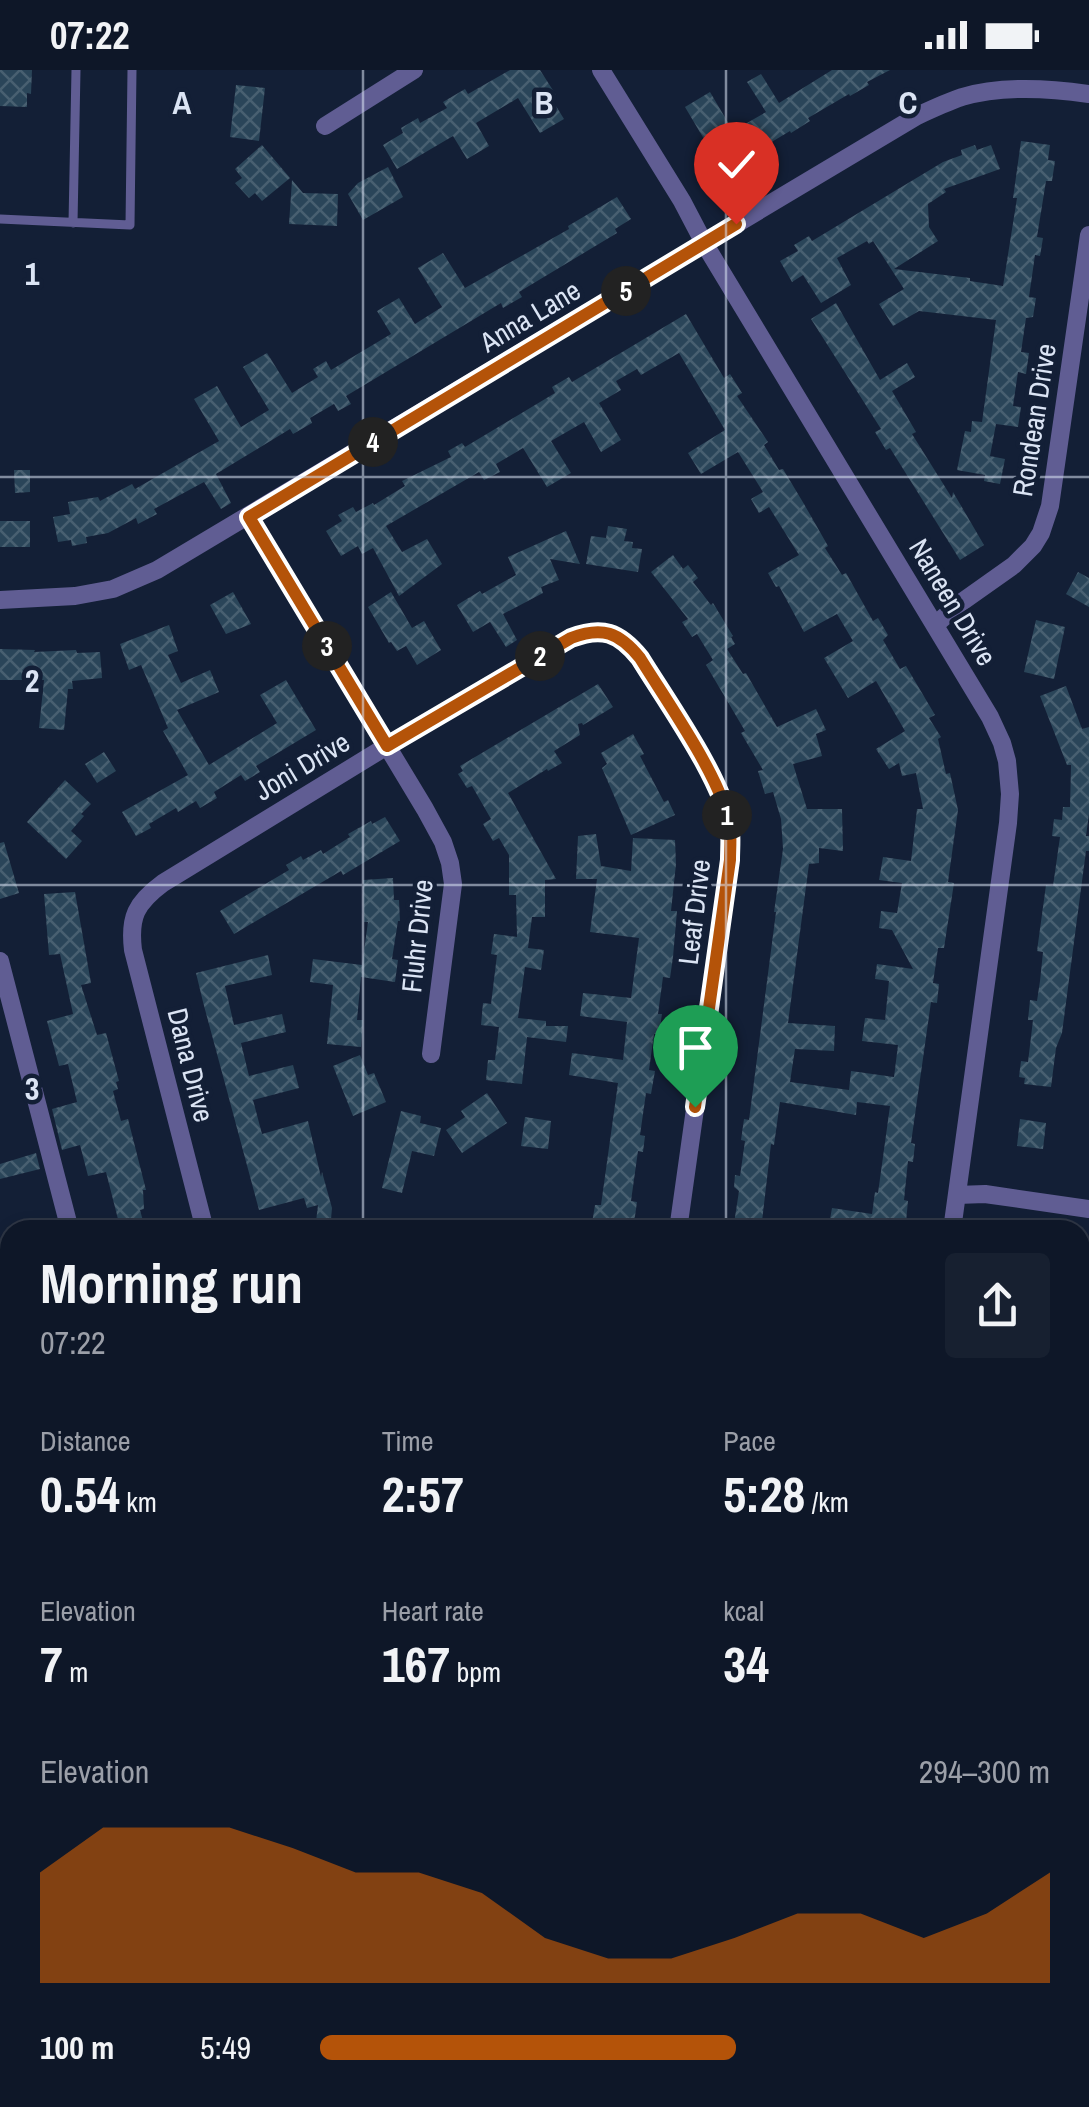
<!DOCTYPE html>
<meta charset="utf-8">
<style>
:root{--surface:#0e1728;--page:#172030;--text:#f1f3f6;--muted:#9b9fa8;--line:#2e3645;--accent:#b45309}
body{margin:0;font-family:"Archivo Narrow",sans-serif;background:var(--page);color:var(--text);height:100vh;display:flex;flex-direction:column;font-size:38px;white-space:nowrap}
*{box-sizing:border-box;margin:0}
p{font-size:32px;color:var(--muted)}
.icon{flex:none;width:55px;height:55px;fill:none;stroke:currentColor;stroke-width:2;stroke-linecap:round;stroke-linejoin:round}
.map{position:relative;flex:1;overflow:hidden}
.sheet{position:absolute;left:0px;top:1150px;width:1090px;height:888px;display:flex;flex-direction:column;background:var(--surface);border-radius:30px 30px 0 0;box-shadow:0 5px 15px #0003,0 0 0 2px var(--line)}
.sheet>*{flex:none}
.pin{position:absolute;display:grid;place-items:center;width:85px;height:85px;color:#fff;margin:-102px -42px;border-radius:50% 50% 50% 0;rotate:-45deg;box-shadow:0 0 10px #0007}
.pin .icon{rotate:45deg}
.km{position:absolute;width:50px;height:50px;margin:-25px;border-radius:50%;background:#222;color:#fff;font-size:28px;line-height:50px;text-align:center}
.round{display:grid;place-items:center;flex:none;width:105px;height:105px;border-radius:10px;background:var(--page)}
.headline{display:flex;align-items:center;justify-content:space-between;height:170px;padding:0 40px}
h1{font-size:55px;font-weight:700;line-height:75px}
.stats{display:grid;grid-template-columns:repeat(3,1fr);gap:15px;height:170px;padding:10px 40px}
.stats div{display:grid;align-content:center}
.stats b{font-size:50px;font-weight:700}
.stats small{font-size:28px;font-weight:400}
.stats p{font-size:28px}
.chart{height:280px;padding:20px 40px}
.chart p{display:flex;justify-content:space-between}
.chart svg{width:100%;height:180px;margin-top:10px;fill:var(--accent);opacity:.7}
ul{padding:0 40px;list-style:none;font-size:32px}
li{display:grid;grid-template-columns:160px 120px 1fr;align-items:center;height:75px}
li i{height:25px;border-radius:12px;background:var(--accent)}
.status{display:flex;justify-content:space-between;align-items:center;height:70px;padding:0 50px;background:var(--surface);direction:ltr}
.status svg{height:28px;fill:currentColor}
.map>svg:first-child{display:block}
.building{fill:url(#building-cross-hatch)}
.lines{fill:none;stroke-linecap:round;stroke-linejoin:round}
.service{stroke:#605d93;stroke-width:9}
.minor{stroke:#605d93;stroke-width:18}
.secondary{stroke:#857fd5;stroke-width:25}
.route-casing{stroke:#fff;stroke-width:20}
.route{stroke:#b45309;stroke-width:12}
.grid{fill:none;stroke:#dbe4f4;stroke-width:2.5;stroke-opacity:0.55}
.labels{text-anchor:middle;stroke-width:9;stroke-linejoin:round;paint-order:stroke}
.street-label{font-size:28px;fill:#dbe4f4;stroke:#131f36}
.grid-label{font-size:32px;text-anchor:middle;font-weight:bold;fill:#dbe4f4;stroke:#131f36;stroke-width:9;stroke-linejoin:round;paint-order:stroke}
</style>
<div class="status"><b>07:22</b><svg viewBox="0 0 49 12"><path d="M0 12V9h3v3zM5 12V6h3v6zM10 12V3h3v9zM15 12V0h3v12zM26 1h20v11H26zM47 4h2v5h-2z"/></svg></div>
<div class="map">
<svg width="1089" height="2037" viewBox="0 0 1089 2037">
<defs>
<pattern id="building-cross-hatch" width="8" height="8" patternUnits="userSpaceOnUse" patternTransform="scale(2.5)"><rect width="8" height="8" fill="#2a4559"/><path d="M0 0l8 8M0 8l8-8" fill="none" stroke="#486071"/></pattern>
</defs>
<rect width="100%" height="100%" fill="#131f36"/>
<path class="building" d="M0,0H32L31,24L27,23V37L0,36Z
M510,0H540L556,25L551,28L564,49L540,63L518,28L476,53L489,76L467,89L453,66L397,99L383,75L403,63L401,58L418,48L420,53L447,38L443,32L465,19L468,24Z
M832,0H890L867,12L869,15L850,26L849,24L808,48L810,51L791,63L790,61L723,101L685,37L710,22L733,61L766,42L747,12L761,4L779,33Z
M236,15L265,18L259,71L230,67Z
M1021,71L1050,75L1048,90L1055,91L1052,111H1046L1037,167L1043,168L1040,186L1035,185L1029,227L1036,228L1033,247L1026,248L1021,282L1029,283L1026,304L1018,302L1013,336L1021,337L1018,357L996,354L990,386L1005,389L1000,414L984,411L985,405L957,400L965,361L971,362L972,351L982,352L996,250L919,241L893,256L879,234L904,219L873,171L869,174L867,171L837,188L851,215L821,233L803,205L792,212L780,191L798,181L794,175L809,166L812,171L943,92L962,85L961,80L975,75L977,80L991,75L1000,99L944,119L946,122L928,134L929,157L938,171L894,199L970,208V211L1003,216L1017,128H1013Z
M262,75L290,108L262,131L255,123L249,128L235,113L242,108L235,99Z
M388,97L403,127L363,150L348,124L358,113Z
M292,110L303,123L338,124L337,156L289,154Z
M617,127L631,149L615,159L617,163L519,222L522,227L503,238L501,233L346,326L351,334L338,341L334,334L310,348L312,353L293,364L290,359L216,404L231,433L221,439L204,412L154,439L157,444L138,454L136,448L108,463L86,467L87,473L72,476L71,470L58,472L53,447L70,444L68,432L98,427L100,431L132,414L135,419L219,371L194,329L217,316L241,357L269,340L243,297L267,283L292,323L318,307L313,299L326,291L331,300L391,264L377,241L399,228L415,254L442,237L418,198L443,183L465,218L569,159L568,156Z
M836,233L880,310L907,293L915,307L892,321L916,362L912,364L952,428L953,422L984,475L960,490L890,378L886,380L875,362L881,359L811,249Z
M686,244L724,308L730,304L742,323L737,326L768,372L764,375L779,400L783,399L804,434L828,476L825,478L842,505L846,503L873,551L878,548L888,565L883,570L900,599L906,596L935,645L929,648L941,667L938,669L946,704L950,703L958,740L948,812L954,813L944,878H938L933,913L939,914L937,933L931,932L911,1073L915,1074L913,1092L908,1091L904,1130L908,1131L906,1152L900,1151L899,1160H862L829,1155L832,1138L872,1144L875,1122L878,1123L890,1036L857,1032L856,1045L780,1032L774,1075L771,1074L761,1160H733L739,1121L734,1117L735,1105L740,1106L745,1071L741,1070L744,1049L749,1050L776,842H774L783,779L781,749L773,722L765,724L758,701L763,700L741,663L745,661L706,595L713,590L697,564L692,567L682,552L688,549L651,502L673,485L683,499L688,495L698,508L693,512L711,535L713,533L733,566L731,567L735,574L727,579L743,604L746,603L777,657L816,639L826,660L816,664L822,686L793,694L807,739H842L843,781L819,778V793L809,794L788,953L835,956L834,981L795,979L790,1012L849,1020L851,1001L894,1007L898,975L862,971L865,948L885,950L889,911L875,909L877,894L913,899L892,860L879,858L881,841L897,843L902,813L879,810L883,787L911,791L917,739H923L916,703L902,706L899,693L889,699L876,679L905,661L876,611L848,628L824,588L853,571L837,544L804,562L779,516L776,517L768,503L799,485L769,437L759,443L751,429L763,422L738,382L701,404L688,383L725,360L679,283L641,305L637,299L616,311L621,320L599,333L621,370L601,382L584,352L551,371L571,403L547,417L523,378L496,394L500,402L484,410L479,402L386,456L402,482L427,469L442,494L399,526L373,478L362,484L358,476L341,486L326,461L342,451L338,445L353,437L356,442L373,433L374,435L405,416L402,411L451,387L448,381L462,373L465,377L555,323L552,317L569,307L572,312Z
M14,400H30V422L15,423Z
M0,451H30V477H0Z
M608,456L627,459L624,471L633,472L632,478L642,479L638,502L586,494L591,466L606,468Z
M566,461L580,494L550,489L559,510L541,517L543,523L503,544L517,570L506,577L490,552L473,562L457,535L480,521L482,524L516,505L508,487Z
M1078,502L1089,508V537L1066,524Z
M233,522L251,554L226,564L210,535Z
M391,522L412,558L424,551L441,580L417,595L406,576L397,581L391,572L389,573L368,537Z
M1036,550L1065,557L1054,609L1024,602Z
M169,555L178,581L168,585L181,613L210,600L219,622L177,640L209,695L277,653L260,625L286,610L316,660L256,696L260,702L245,711L241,705L214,722L217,728L200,738L196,731L178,742L176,738L149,754L151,758L136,766L122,742L188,705L163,661L168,658L141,595L129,600L120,574Z
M0,579L35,580L34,582L76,580L77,583L100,582L102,608L72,611L73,619H68L64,660L39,658L44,610H0Z
M598,614L613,637L583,655L582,653L578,654L580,665L554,681L562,693L548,701L547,699L508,723L556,809L545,810V847H532L528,878L544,880L541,900L525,897L518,948L546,951V956H568L566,972L527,967L522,1014L486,1010L488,990H495L499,957L481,955L483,933L491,934L497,885L491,884L494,864L517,867L516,825H509V785L499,768L493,771L483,754L491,749L472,716L467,718L458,704L463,701L460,696Z
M1066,616L1082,659L1089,657V744L1086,766H1089V781H1086L1062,963L1056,978L1051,1017L1024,1014L1025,1008L1019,1007L1021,991L1028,992L1033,950H1028L1030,930L1037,931L1040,911L1043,882L1037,881L1046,815L1053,816L1060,767L1052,766L1054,749L1062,750L1063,737H1070L1071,695H1067L1040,626Z
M633,664L644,684L640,686L664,732L668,730L675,745L631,765L602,698L607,694L601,683Z
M104,682L116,701L97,713L85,694Z
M65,710L91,734L81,744L84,746L71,761L82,771L66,789L27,752Z
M385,747L400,771L343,805L341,801L234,864L220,841L289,800L286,795L301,786L303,790L321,780L323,784L350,767L348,764L371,751L372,754Z
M596,764L601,796L631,801L633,768L675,770L676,794L671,841H677L673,887L670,908L663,907L658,944H662L659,964H654L649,1000L655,1001L651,1024L646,1023L640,1065L645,1066L643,1082L638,1081L631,1131L637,1132L634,1153L627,1152L626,1160L599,1158V1154L592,1153L595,1135H601L618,1013L569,1005L572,983L623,990L627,952L580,946L583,923L631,928L639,868L590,862L597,809H576L578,766Z
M4,772L19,823L0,829V773Z
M393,808L394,830H399L400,851H398L392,889L398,890L395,912L361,907L357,950H363L361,977L327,974L333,915L310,912L313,889L362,895L368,852H364L363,810Z
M75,822L91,913L81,915L97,965L106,963L119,1011L116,1012L118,1019L113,1021L121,1051L128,1049L146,1120H143L144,1139L140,1140L143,1151L120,1157L106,1102L88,1106L80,1075L62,1080L52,1039L77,1032L68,994L59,996L47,951L73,944L60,884L49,885L44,824Z
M268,885L272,905L225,916L234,955L282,944L286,962L241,973L249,1006L293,995L299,1018L253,1030L262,1064L308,1051L321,1107L322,1102L332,1138L330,1160H315L318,1135L307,1138L304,1128L259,1140L203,932L196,903Z
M360,985L368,1005L374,1003L386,1032L353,1046L333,996Z
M487,1023L507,1053L462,1083L446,1060L465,1047L461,1041Z
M401,1041L421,1046L420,1053L441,1058L434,1086L412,1081L402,1123L382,1118Z
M525,1047L551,1051L548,1079L521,1076Z
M1020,1049L1046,1053L1043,1079L1017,1076Z
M36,1083L40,1099L0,1109V1094Z"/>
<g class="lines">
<path class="service" d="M0,149L130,155L132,0
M73,153L76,0"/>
<path class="minor" d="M601,0L682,131L704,173L990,647L1002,673L1007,691L1010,724L1008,753L952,1160
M325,56L414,0
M249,447L425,739L443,772L450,793L453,814L431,984
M0,530L75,526L113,519L157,500L917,46C932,39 947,32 962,27C1002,15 1048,18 1089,24
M935,555L959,534L1014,495L1033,476L1041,463L1050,436L1089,165
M0,891L70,1160
M957,1125L985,1124L1089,1139
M205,1160L133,880C129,847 136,833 163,813L387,676L571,568C602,556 619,562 639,588C665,629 725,713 730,759C731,769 730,780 730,790L678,1160
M0,1302L10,1300
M1080,1771L1089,1772"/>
<path class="secondary" d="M0,1517L10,1560
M73,2028L74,2037"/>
</g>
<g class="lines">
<g class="route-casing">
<path id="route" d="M695,1037L730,790C730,780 731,769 730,759C726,714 665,629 640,588C619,562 602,556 571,568L387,676L249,447L736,154"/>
</g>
<use href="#route" class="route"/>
</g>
<path class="grid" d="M363,0V1160M726,0V1160M0,407H1089M0,815H1089M0,1222H10M1080,1222H1089M0,1630H10M1080,1630H1089M363,2028V2037M726,2028V2037"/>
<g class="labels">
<g class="street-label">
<text transform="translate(530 246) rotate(-31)" y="10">Anna Lane</text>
<text transform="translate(1034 350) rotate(-81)" y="10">Rondean Drive</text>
<text transform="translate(953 532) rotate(59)" y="10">Naneen Drive</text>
<text transform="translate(302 696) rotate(-31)" y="10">Joni Drive</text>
<text transform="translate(694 842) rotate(-83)" y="10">Leaf Drive</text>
<text transform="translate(417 866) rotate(-84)" y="10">Fluhr Drive</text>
<text transform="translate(191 995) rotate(76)" y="10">Dana Drive</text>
</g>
</g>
<g class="grid-label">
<text x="182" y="44">A</text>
<text x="544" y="44">B</text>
<text x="908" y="44">C</text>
<text x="32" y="215">1</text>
<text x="32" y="622">2</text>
<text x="32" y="1030">3</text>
</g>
</svg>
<div class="pin" style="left:695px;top:1037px;background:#1e9e55"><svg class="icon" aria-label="arrive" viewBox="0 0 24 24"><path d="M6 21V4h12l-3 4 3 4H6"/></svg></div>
<div class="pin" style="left:736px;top:154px;background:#d93025"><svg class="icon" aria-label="check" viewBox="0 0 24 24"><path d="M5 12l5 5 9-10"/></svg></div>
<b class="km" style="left:727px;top:745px">1</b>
<b class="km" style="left:540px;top:586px">2</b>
<b class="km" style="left:327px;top:576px">3</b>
<b class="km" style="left:373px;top:372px">4</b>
<b class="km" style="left:626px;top:221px">5</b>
<section class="sheet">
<div class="headline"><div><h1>Morning run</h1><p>07:22</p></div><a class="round"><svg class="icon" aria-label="share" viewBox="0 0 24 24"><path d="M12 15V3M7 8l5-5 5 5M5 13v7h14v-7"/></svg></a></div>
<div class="stats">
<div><p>Distance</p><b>0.54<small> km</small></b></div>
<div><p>Time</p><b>2:57</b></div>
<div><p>Pace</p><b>5:28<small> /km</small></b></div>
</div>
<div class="stats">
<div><p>Elevation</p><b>7<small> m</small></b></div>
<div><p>Heart rate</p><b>167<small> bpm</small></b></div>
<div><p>kcal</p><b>34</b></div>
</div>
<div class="chart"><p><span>Elevation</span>294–300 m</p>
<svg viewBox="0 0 160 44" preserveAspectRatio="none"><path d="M0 44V17L10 6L20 6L30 6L40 11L50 17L60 17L70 22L80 33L90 38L100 38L110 33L120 27L130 27L140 33L150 27L160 17V44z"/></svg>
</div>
<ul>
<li><b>100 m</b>5:49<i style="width:57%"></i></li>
</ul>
</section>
</div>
